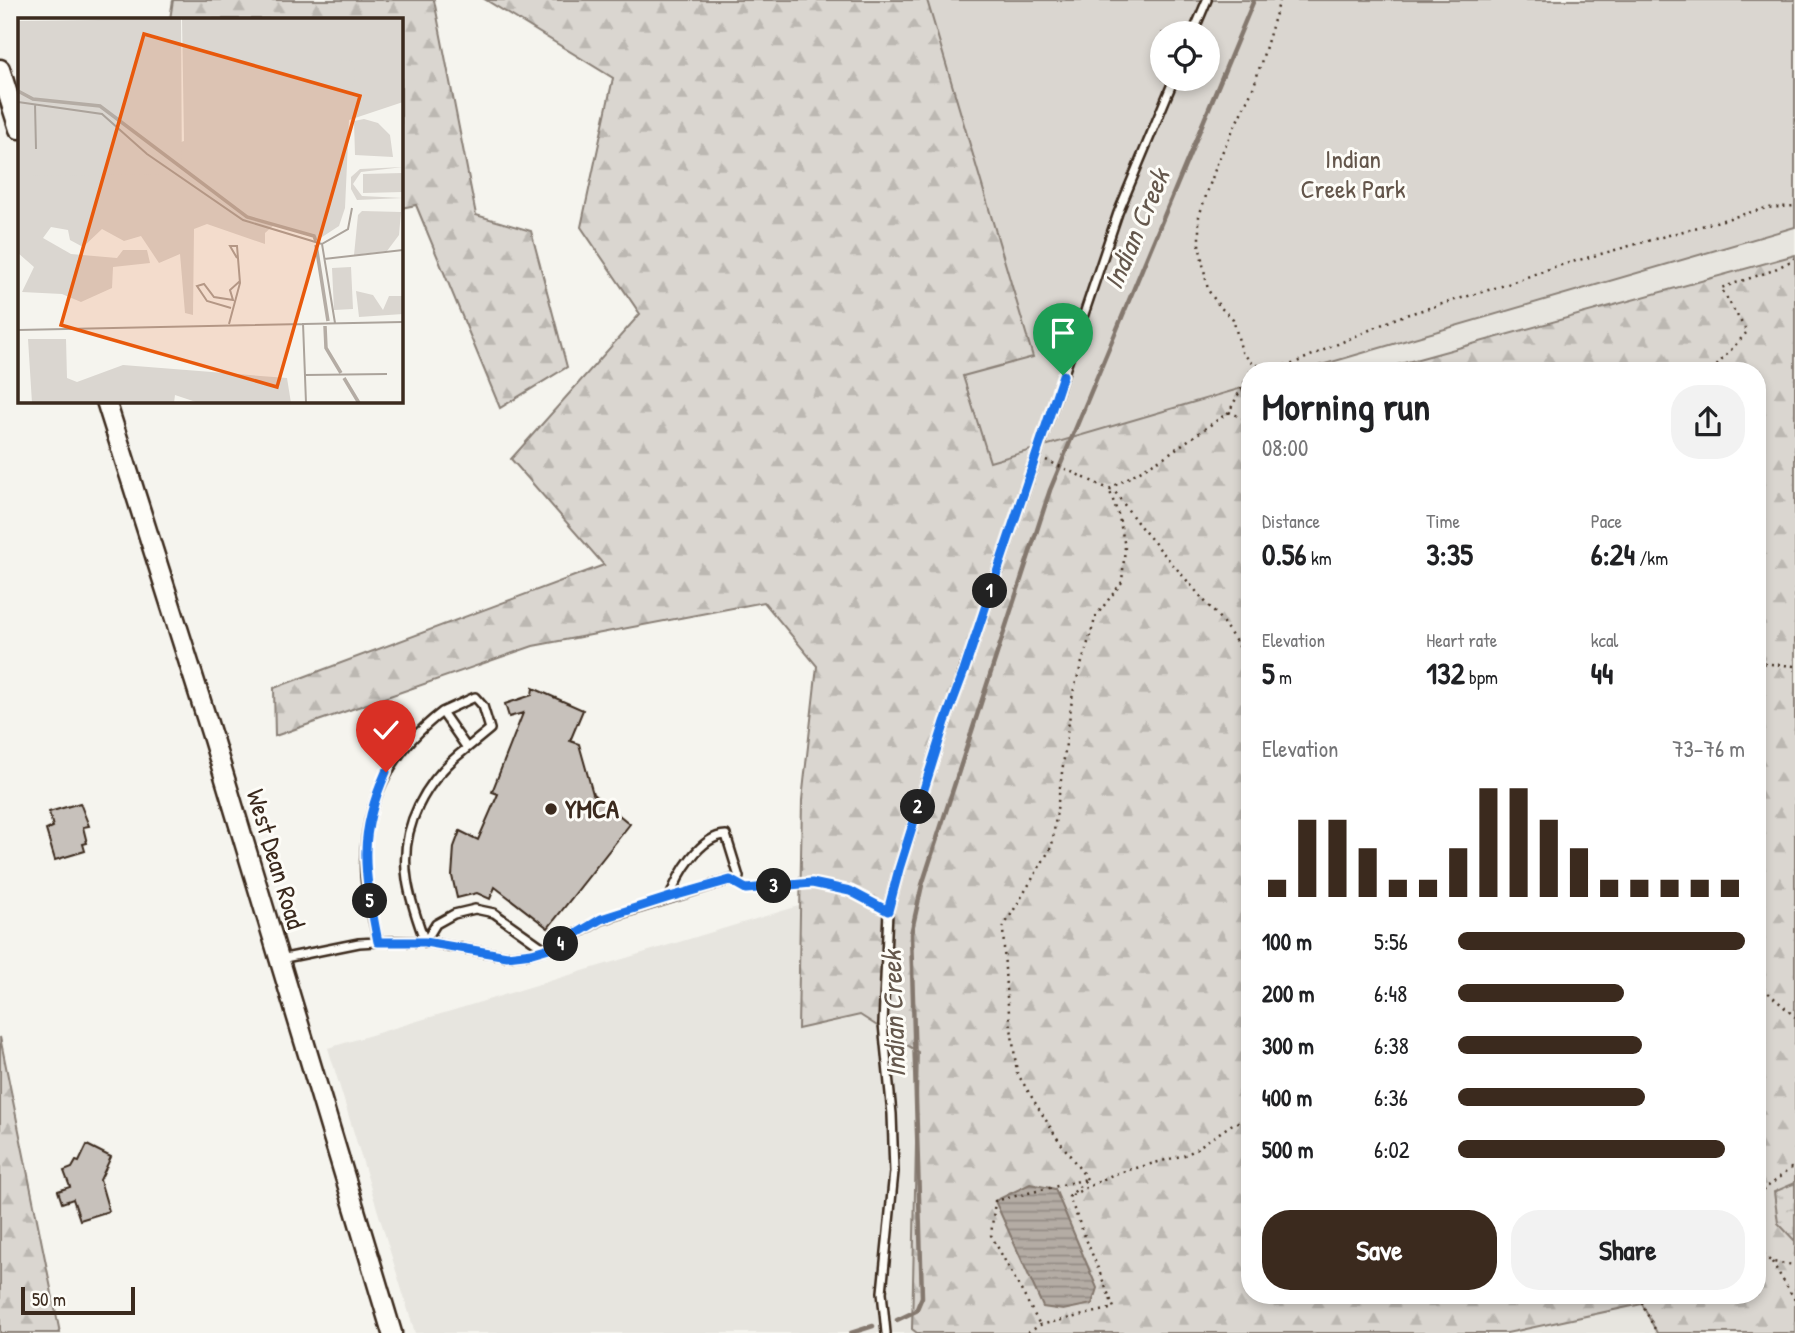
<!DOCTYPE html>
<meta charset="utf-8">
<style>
:root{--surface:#fff;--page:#f2f2f2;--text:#202124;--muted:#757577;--accent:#3b2a1e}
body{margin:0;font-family:"Patrick Hand",sans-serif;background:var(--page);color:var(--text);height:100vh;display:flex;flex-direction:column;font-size:26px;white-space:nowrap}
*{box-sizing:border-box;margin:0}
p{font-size:23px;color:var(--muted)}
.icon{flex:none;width:38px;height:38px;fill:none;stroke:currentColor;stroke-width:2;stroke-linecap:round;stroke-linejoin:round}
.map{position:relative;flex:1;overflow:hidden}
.drawer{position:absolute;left:1241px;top:362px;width:525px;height:942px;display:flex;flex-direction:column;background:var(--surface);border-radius:28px;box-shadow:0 4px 10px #0003}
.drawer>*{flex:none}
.fabs{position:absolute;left:1150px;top:21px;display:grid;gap:14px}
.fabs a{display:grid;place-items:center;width:70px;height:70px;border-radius:50%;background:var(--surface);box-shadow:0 4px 10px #0003;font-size:35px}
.scale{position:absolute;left:21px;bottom:18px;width:114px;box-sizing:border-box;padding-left:7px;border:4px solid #3b2a1e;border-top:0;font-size:19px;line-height:24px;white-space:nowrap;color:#3b2a1e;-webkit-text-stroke:5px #fdfcf7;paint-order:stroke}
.pin{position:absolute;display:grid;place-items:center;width:60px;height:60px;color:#fff;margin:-72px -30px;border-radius:50% 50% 50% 0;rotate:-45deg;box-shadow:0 0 7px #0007}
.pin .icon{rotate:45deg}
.km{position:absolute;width:35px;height:35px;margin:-18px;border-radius:50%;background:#222;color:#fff;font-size:19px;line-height:35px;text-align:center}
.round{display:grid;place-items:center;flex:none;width:74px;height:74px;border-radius:28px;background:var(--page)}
.overview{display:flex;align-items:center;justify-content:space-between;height:119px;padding:0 21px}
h1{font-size:38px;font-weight:700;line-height:52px}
.figures{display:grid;grid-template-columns:repeat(3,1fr);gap:10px;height:119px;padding:7px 21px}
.figures div{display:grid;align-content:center}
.figures b{font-size:30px;font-weight:700}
.figures small{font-size:19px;font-weight:400}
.figures p{font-size:19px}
.chart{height:196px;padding:14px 21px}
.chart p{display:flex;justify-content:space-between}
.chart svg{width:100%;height:126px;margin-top:7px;stroke:var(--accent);stroke-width:6}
.action{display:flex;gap:14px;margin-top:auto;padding:14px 21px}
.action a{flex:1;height:80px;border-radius:28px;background:var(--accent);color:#fff;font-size:28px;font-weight:700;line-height:80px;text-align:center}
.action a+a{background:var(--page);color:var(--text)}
ul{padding:0 21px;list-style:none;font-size:23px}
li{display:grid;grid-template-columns:112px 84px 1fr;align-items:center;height:52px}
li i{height:18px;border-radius:9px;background:var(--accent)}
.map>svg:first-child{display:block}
.built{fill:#e7e5df}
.forest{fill:url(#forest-firs);stroke:#8a8077;stroke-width:2}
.wetland{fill:url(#wetland-marsh);stroke:#8a8077;stroke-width:2}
.park{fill:#dad6d0;stroke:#8a8077;stroke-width:2;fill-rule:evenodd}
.water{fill:url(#water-rules);stroke:#84786e;stroke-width:2}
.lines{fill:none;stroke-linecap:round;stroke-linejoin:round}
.stream{stroke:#84786e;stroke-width:4.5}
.building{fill:#c7c1bb;stroke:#3b2a1e;stroke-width:2}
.service-casing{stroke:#3b2a1e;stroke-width:12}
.tertiary-casing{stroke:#3b2a1e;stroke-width:23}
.path{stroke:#3b2a1e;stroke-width:2.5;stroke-dasharray:2 5;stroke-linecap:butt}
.service{stroke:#fdfcf7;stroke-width:7}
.tertiary{stroke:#fdfcf7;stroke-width:18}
.route-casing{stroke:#fff;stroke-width:14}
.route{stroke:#1a73e8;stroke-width:9}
.poi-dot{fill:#3b2a1e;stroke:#fdfcf7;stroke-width:2.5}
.labels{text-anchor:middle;stroke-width:6;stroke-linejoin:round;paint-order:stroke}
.park-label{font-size:26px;fill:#63554a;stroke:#fdfcf7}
.poi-label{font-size:26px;font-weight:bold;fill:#3b2a1e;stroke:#fdfcf7;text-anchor:start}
.street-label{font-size:26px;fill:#3b2a1e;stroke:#fdfcf7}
.water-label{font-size:28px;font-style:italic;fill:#65584d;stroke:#fdfcf7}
.inset-river{fill:none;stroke:#b4aca4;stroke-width:3.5}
.inset-road{fill:none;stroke:#aba39b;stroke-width:2}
.view{fill:#e8590c;fill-opacity:0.15;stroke:#e8590c;stroke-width:3.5}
.inset-edge{fill:none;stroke:#3b2a1e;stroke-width:3.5}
</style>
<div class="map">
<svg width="1795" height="1333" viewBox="0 0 1795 1333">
<defs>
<pattern id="forest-firs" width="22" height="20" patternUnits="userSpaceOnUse" patternTransform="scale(1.75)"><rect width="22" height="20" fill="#dad6d0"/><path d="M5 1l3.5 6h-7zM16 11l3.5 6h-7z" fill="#bcb8b2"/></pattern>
<pattern id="wetland-marsh" width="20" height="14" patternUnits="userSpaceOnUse" patternTransform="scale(1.75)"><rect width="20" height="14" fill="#dad6d0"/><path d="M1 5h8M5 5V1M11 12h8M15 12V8" fill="none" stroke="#bcb8b2"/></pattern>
<pattern id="water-rules" width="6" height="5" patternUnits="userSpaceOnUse" patternTransform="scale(1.75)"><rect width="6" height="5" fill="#b4aca4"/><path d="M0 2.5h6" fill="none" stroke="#948c85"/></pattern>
</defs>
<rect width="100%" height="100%" fill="#f5f4ee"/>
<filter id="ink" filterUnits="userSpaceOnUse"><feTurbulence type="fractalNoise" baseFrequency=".0143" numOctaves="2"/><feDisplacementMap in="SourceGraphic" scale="14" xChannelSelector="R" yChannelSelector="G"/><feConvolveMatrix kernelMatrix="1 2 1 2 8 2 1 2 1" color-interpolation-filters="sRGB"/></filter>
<g filter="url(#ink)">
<path class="built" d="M1795,227V1333H415L328,1048L822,899L888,492L1249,386L1250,1295H1757V371H1301Z"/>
<path class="forest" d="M173,0H434L476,215L531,231L567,367L500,408L416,205L401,208V19H170Z
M486,0H985L1162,33L1097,158L1165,284L1249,400L1250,1295H1757V371H1375L1795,255V1333H1657L1642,1304L1507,1333H917L912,1329L918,1052L860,1015L798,1029L802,800L817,666L764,602L533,646L275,736L274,688L604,565L511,459L640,314L581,227L613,78Z
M0,1037L60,1333H0Z"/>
<path class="wetland" d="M1795,1183V1241L1778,1223L1774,1192Z"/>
<path class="park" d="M927,0H1795V227L1301,371H1250L1249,386L990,462L963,376L1033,357ZM1162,33H1208V79H1162Z"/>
<path class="water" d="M1030,1184L1055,1189L1097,1288L1092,1304L1063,1310L1043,1307L995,1201Z"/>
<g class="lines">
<path class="stream" d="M897,1320L916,1311L922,1297L911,934L922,885L1050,490L1254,0
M851,1333L873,1326"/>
</g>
<path class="building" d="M533,688L583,710L570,741L579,744L593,794L630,824L548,928L495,887L490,899L477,893L457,898L452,876L454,847L460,831L478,840L498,794L492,792L523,713L509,717L505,704L532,695Z
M80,803L89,826L83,827L87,843L83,844L85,851L55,860L46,830L53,827L49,812Z
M87,1145L111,1157L100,1180L109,1211L80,1220L73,1199L62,1203L58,1191L70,1187L64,1171L72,1168L76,1161L79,1162Z"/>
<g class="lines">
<g class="service-casing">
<path id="service" d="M1193,33L1207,0
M442,712L475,697L483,706L490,729L467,748
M378,942C374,920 366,896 365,874C362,805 389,753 442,712L467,748C426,779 399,827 407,879C410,901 418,922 425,942
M425,942L436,924L454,914L475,909L494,913L545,949
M280,959L359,943L394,941L425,942L507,956L532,953L556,946L601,920L739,877L726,835C700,836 678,874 670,897
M886,1333L882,1292L894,1172L892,1114L883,1024L888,911L899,869L945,722L964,671L1118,213L1174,79"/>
</g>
<g class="tertiary-casing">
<path id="tertiary" d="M0,69L19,129
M106,401L213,739L392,1333"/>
</g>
<path class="path" d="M1280,0L1254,86L1218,161L1199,216V244L1208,290L1220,307L1233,319L1242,352L1254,365H1290L1399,317L1505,285L1554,267L1766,208L1795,206
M1548,371L1606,366L1612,371
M1712,371L1747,332L1721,288L1771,271L1795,259
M1229,412L1250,421
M1046,460L1115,492L1139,525L1221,620L1250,662
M1757,663L1795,666
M744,887L812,883L850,891L879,906
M1757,986H1761L1795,1017
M1087,1179L1055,1135L1017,1073L1006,989L1003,928L1052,846L1073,692L1096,616L1122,582L1125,547L1119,517L1109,489L1164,457L1229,412L1250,372
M1072,1195L1114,1174L1188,1154L1234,1123L1250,1119
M1757,1195L1791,1168L1795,1169
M1757,1251L1772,1262L1795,1265
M1772,1262L1795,1300
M1643,1295L1642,1304L1657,1333
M1028,1333L1040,1325L1114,1308L1069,1197L1087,1179L995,1201L991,1235L1040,1325"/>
<use href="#service" class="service"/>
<use href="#tertiary" class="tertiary"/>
</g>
</g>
<g class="lines" filter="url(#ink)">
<g class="route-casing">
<path id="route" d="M386,772C356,839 365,873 378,942H425L507,956L532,953L556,946L601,919L670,897L730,880L746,889L812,883L850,891L888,911L899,869L945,722L964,671L1063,375"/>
</g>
<use href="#route" class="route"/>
</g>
<circle class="poi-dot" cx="551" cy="809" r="7"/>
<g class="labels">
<g class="park-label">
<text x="1353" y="168">Indian<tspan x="1353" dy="30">Creek Park</tspan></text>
</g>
<g class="poi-label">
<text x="565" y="818">YMCA</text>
</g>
<g class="street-label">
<text transform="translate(276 859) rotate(73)" y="9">West Dean Road</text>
</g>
<g class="water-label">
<text transform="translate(1136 229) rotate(-67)" y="10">Indian Creek</text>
<text transform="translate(893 1014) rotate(-92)" y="10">Indian Creek</text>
</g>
</g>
<g transform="translate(18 18)">
<rect width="385" height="385" fill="#f5f4ee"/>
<path d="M164,0H385V84L331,102L327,190L321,208L301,221L256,207L247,215V226L189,206L176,211L175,297L167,295L162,236L141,245L123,218L106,223L84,211L65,229L52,222L50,212L33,209L25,220L53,236L99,240L105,232H129L132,245L95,249L94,270L63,284L44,276L4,274L16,249L0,235V155L143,131L166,123ZM10,321H48L49,360L59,364L105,347L269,360L273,385H181L157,377L156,385H14Z" fill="#dad6d0"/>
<path d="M324,41L337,44L336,65L324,76L318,70Z" fill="#dad6d0"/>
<path d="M163,1L164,168H148V156L0,158V3ZM346,101L360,105L372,117L375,139L337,137L336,103ZM385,149L343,154L335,166L344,178L385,180L339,182L333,171V159L342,151ZM385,155V174L345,175V156ZM344,193L383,194L381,217L369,233L336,237L340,197ZM333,249L335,291L316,292L314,250ZM338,273L355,277L365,292L371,278H385V296L341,299Z" fill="#dad6d0"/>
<path class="inset-river" d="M0,73L15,81L82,88L229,199L296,218L298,223M298,227L310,303M307,308L308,330L323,355M326,360L341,385"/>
<path class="inset-road" d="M0,84L84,96L129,136L225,202L304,226M17,86L18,131M306,241L385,232M213,290L189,283L179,268L186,266L196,279L215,282L212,272L222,263M285,305L288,385M317,305L304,226L330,211L334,190M211,306L222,265L219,228H212L219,240M0,312L385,304M287,357L369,356"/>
<path class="view" d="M126,16L342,78L259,369L43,307Z"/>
<rect width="385" height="385" class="inset-edge"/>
</g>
</svg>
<div class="fabs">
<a><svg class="icon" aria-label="locate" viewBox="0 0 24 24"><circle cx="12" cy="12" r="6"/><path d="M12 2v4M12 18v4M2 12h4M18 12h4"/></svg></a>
</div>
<div class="scale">50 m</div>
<div class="pin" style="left:1063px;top:375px;background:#1e9e55"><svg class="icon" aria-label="arrive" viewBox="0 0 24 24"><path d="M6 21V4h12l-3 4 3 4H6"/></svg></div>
<div class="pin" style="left:386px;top:772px;background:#d93025"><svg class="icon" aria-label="check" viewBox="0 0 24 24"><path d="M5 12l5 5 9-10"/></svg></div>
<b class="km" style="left:990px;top:591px">1</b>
<b class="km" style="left:918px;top:807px">2</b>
<b class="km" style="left:774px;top:886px">3</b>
<b class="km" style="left:561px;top:944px">4</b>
<b class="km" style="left:370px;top:901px">5</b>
<section class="drawer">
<div class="overview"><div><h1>Morning run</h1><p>08:00</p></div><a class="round"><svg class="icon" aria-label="share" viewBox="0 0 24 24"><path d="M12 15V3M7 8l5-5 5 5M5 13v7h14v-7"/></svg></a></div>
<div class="figures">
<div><p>Distance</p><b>0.56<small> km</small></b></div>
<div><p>Time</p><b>3:35</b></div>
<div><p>Pace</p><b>6:24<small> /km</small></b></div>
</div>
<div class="figures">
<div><p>Elevation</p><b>5<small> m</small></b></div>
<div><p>Heart rate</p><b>132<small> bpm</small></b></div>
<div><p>kcal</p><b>44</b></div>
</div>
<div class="chart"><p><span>Elevation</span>73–76 m</p>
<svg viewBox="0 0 160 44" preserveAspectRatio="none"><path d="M5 44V38M15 44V17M25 44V17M35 44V27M45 44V38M55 44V38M65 44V27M75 44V6M85 44V6M95 44V17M105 44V27M115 44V38M125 44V38M135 44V38M145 44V38M155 44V38"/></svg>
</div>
<ul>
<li><b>100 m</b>5:56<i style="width:100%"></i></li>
<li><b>200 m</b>6:48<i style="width:58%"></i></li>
<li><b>300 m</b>6:38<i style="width:64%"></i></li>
<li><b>400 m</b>6:36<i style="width:65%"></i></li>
<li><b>500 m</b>6:02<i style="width:93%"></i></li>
</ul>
<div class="action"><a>Save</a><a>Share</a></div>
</section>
</div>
